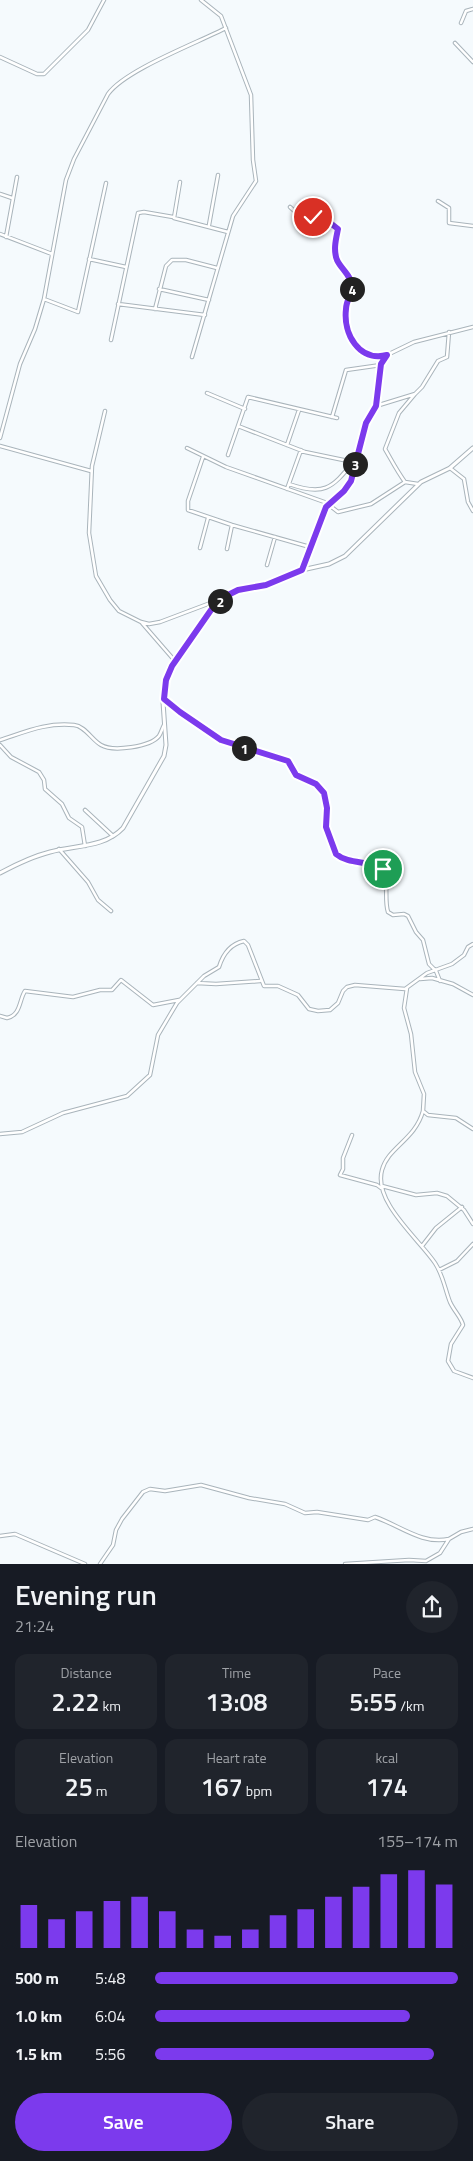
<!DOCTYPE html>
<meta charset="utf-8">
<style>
:root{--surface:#171b24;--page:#20242c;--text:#f1f3f6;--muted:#9ea1a6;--accent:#7c3aed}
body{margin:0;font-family:"Titillium Web",sans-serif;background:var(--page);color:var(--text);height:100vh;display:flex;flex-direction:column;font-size:19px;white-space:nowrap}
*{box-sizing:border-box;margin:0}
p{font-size:16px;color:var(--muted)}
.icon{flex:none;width:28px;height:28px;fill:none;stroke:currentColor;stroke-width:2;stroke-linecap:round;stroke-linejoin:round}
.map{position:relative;height:1564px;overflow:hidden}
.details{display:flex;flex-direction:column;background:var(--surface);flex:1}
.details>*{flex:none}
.pin{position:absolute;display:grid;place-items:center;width:42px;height:42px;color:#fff;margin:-21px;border:2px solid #fff;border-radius:50%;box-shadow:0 1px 5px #0007}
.km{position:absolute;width:25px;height:25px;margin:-12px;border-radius:50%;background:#222;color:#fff;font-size:14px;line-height:25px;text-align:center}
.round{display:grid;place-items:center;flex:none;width:52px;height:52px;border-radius:26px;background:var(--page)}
.overview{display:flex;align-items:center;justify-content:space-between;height:85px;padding:0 15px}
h1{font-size:28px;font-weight:600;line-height:38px}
.stats{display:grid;grid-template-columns:repeat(3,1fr);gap:8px;height:85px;padding:5px 15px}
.stats div{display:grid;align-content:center;border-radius:12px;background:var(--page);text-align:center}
.stats b{font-size:25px;font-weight:600}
.stats small{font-size:14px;font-weight:400}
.stats p{font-size:14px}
.chart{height:140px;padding:10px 15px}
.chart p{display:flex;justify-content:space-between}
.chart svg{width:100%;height:90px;margin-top:5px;stroke:var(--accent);stroke-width:6}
.button{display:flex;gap:10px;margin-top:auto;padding:10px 15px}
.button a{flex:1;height:58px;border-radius:30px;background:var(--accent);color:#fff;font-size:20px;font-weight:600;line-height:58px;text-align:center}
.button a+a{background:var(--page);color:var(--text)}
ul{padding:0 15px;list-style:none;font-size:16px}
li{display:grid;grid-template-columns:80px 60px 1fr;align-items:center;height:38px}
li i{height:12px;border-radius:6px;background:var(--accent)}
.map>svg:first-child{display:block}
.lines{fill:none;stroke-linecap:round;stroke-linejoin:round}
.minor-casing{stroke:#a9b4bb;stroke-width:4.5}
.tertiary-casing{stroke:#a9b4bb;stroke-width:5}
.minor{stroke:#fff;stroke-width:2.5}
.tertiary{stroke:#fff;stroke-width:3}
.route-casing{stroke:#fff;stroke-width:10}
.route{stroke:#7c3aed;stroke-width:6}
</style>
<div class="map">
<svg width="473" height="1564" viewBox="0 0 473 1564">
<rect width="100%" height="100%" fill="#f5fafd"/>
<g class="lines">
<g class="minor-casing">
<path id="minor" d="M461,23L466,11L473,9
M455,43L473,62
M0,57L37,74H44L88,30L104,0
M180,182L174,218L228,232
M0,194L12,198
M438,201L449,208V223L473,226
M290,207L302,218L320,216L337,228C337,238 333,248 337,258C340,268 351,274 352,285C353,293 347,300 346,307C342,332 358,362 386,356
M209,225L218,175
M0,234L52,254
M6,237L17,177
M89,259L126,267
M159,289L209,300
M44,299L78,312L106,183
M118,304L205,315
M155,309L166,266L172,260H186L217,268
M111,340L138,213L144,212L173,217
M192,357L233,216L256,181L253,160L251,95L221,16L201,0
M207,393L245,409
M415,394L399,413L385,449C392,461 397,471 405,482L418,484
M376,406L415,394L422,387L438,361L447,357L449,332
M105,411L92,466L89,533L96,576L110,600L119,611L141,622L149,624L160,622L221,599
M332,417L346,370L381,365
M238,426L305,452L353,462C332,489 323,496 289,484
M0,438L20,364L35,329L44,299L66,180L74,159L108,94C125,70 197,43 226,28
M287,445L299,410
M0,446L91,471
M187,448L226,467L330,504
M228,455L248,397L337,418
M203,457L188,501V510L232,525L310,547
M450,468L464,479L468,502L473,511
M287,489L301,450
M329,505L338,512L371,504L405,482
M200,548L208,518
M227,549L232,525
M267,565L275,537
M302,570L326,507L344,491L351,481L364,430L376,406L381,365L387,355L414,342L473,327
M142,623L175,661
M163,699C180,712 210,736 229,743C248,750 267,754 286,760L296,775L322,790L327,801L326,827L336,854C349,865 369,860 383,869C389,881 384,900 388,912L393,915L404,914L408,916L416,932L423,940L429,964L435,970
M0,740C25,732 47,722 74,725C85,726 92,740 101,745C113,752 150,747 159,736C161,733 162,729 164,725
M0,745L11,757L39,772L44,780L45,789L62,804L69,818L82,827L85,846
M85,810L113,836
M59,849L88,882L98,900L111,911
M436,971L440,981
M420,979L432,978L453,984L473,995
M197,983L216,984L260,981
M407,988L404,1008L411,1034L415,1072L424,1094L423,1111L428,1115L456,1118L473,1129
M0,1016L7,1018C21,1015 19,1000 25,991L73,997L100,990H112L121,980L153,1005L179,1000
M423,1111C415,1140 388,1147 382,1170C373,1202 419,1239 435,1263C443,1275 445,1289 450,1302C454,1311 461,1317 463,1325L451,1344L448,1361L454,1371L473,1378
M0,1134L22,1132L63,1113L127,1096L150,1075L158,1035L177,1003L204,976L219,967C223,954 230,944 244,941L248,945L264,986H278L298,995L309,1009L318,1011L330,1010L338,1003L343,991L347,987L355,985L405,989L427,973L452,964L464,955L468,947L473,944
M352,1135L343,1158V1169L340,1175L377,1185L381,1188
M382,1186L416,1195L437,1193L447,1196L464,1210L473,1224
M422,1246L436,1228L462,1207
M439,1270L457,1261L473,1244
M0,1536L15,1534L85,1564
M100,1564L113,1545L116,1530L122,1519L143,1492L150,1489L165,1491L201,1485L249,1498L285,1504L305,1513L317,1512L368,1520L375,1517C399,1525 422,1545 449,1539
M345,1564L409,1560L426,1561L440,1553L449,1539L461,1532L473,1529"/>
</g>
<g class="tertiary-casing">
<path id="tertiary" d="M0,873C15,865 34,856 50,852C76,845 104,848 123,828L164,756L166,745L163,702L166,680L176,660L222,598L238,590L266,585L302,570L329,564L345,556L421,482L450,468L473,448"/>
</g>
<use href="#minor" class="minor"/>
<use href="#tertiary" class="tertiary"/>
</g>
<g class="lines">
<g class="route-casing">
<path id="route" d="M313,217L324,218L338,229C336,239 333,250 337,260C341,269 352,276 352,287C352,294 346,301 346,309C343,334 359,362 387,355L381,364L376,406L366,423L351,481L344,491L326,507L302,570L266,585L238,590L222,598L211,610L172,666L166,680L164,699L180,712L221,740L288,761L296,775L316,784L324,793L327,808L326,827L336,854C349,865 369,860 383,869"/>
</g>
<use href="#route" class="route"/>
</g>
</svg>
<div class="pin" style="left:383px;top:869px;background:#1e9e55"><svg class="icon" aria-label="arrive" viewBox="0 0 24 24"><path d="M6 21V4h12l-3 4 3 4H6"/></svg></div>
<div class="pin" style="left:313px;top:217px;background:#d93025"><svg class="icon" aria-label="check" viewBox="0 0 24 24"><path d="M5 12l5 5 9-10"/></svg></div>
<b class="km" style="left:244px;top:748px">1</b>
<b class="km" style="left:220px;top:601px">2</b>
<b class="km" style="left:355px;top:464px">3</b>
<b class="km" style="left:352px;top:289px">4</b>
</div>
<section class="details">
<div class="overview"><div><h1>Evening run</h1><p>21:24</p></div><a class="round"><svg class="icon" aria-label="share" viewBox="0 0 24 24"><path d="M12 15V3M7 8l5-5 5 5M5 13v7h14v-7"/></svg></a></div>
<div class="stats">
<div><p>Distance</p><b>2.22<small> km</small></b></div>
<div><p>Time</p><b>13:08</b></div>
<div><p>Pace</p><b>5:55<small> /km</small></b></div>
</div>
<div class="stats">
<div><p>Elevation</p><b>25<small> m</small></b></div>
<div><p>Heart rate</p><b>167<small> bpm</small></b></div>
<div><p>kcal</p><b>174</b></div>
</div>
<div class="chart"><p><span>Elevation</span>155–174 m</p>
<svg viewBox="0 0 160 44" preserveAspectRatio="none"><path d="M5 44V23M15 44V30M25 44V26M35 44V21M45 44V19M55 44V26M65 44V35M75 44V38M85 44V35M95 44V28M105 44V25M115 44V19M125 44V14M135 44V8M145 44V6M155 44V13"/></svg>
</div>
<ul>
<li><b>500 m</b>5:48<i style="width:100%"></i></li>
<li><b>1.0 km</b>6:04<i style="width:84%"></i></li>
<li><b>1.5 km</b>5:56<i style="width:92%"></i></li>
</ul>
<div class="button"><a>Save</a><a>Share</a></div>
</section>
